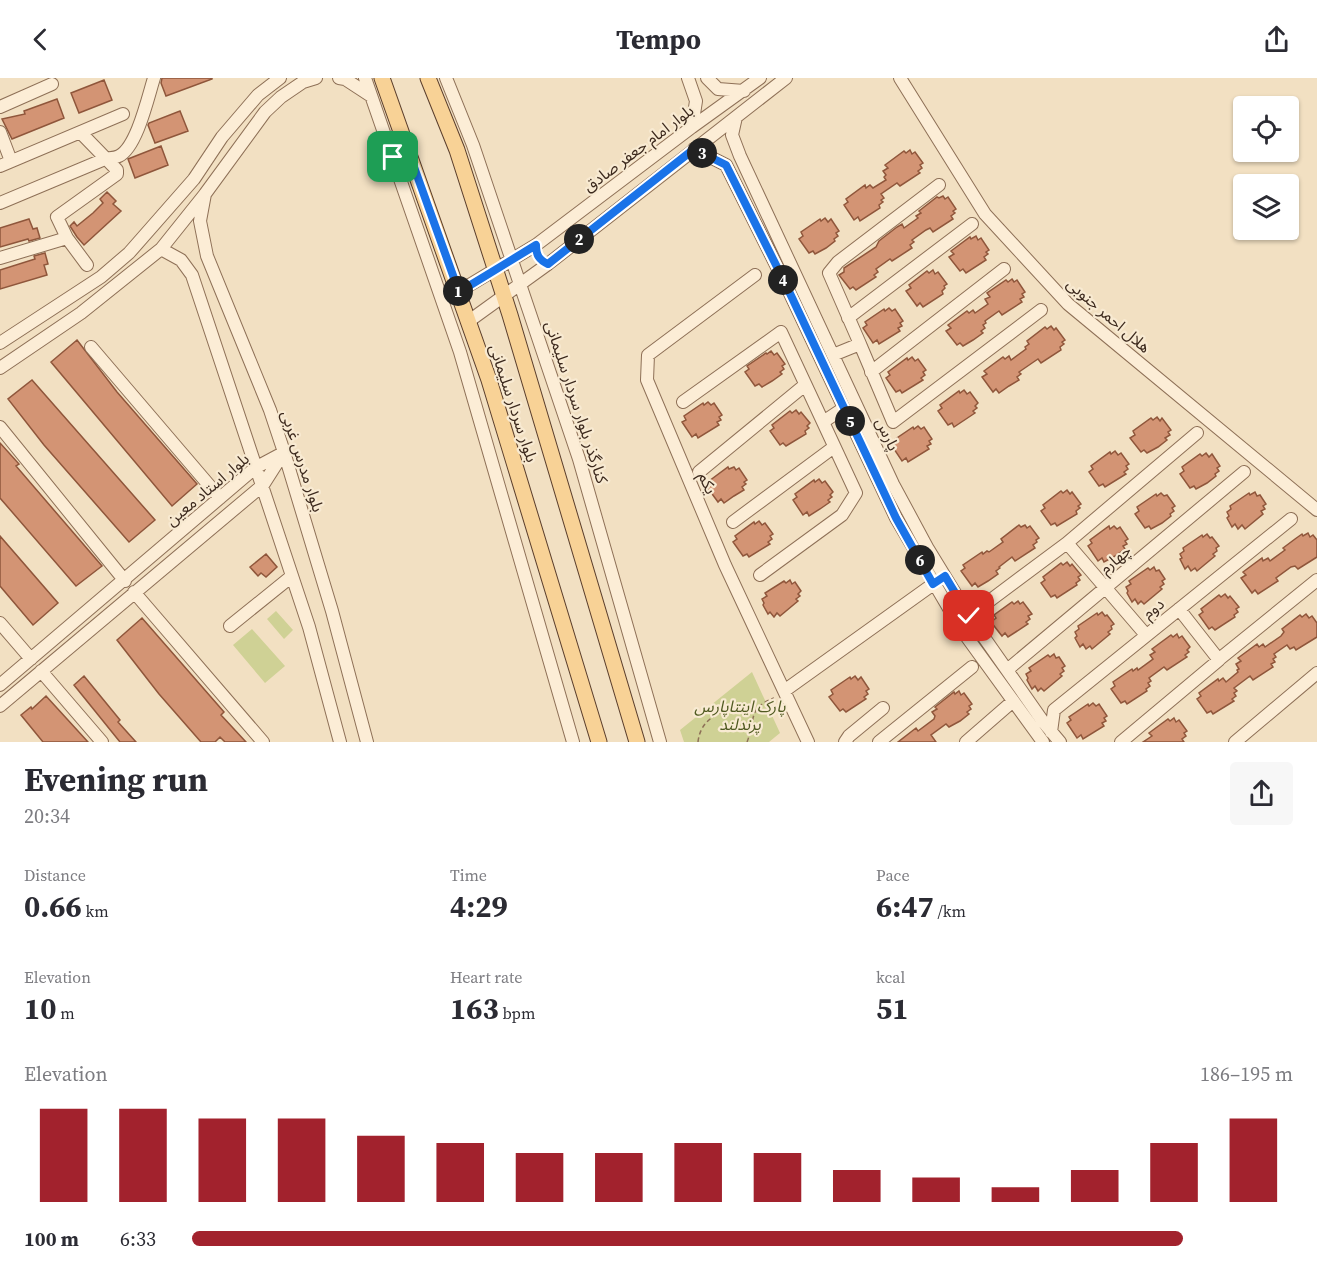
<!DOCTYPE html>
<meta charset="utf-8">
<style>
:root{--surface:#fff;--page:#f7f7f7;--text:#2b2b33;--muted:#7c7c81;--accent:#a2222d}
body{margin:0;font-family:"Source Serif 4","Noto Sans Arabic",serif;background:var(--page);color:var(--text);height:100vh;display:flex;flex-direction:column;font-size:22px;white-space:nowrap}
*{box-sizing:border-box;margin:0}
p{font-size:20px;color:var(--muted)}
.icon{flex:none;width:33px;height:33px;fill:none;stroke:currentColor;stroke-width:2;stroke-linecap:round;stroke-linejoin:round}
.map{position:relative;height:664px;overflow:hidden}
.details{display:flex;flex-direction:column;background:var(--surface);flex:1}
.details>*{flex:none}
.buttons{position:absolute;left:1233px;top:18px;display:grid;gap:12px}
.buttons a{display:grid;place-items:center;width:66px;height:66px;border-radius:6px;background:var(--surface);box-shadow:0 2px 4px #0004;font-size:30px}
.pin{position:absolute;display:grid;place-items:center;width:51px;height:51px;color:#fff;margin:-26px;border-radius:12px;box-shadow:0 3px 9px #0006}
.km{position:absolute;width:30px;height:30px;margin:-15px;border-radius:50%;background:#222;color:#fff;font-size:16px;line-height:30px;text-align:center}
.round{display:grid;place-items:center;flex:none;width:63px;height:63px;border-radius:6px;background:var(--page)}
.head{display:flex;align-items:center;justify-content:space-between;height:102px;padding:0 24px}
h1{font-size:33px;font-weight:700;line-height:45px}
.stats{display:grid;grid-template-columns:repeat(3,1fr);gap:9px;height:102px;padding:6px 24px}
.stats div{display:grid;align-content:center}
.stats b{font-size:30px;font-weight:700}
.stats small{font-size:16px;font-weight:400}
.stats p{font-size:16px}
.chart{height:168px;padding:12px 24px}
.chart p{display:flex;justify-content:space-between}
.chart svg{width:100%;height:108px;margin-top:6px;stroke:var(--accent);stroke-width:6}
ul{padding:0 24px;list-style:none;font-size:20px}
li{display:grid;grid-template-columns:96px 72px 1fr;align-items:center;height:45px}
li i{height:15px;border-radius:8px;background:var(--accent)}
header{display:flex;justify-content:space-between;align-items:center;height:78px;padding:0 24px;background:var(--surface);font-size:27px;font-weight:700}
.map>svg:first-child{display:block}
.green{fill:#cfd195}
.building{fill:#d39474;stroke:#8f563b;stroke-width:1.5}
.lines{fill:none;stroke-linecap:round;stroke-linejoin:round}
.minor-casing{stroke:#8e7057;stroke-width:14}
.major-casing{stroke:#5b3e2c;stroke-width:17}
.path{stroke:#8e7057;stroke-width:1.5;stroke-dasharray:4.5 3;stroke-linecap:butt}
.minor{stroke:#fcedd6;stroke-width:12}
.major{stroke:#f8d296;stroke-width:15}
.route-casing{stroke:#fff;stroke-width:12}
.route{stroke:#1a73e8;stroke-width:8}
.labels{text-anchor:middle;stroke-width:4.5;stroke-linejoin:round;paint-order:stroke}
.street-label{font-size:16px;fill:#3c291d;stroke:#f8ead2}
.park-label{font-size:16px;font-style:italic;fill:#505a21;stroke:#f8ead2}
</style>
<header><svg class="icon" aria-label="back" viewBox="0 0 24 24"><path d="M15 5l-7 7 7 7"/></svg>Tempo<svg class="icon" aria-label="share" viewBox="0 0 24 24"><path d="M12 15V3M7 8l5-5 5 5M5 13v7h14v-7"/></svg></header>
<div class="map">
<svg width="1317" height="664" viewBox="0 0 1317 664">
<rect width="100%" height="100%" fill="#f2e0c2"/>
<path class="green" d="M276,533L293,552L284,561L267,541Z
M252,551L285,588L265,605L233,567Z
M752,594L780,655L769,664H684L680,652Z"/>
<path class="building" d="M162,0H212V1L166,18L161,5Z
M104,2L112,22L79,35L71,15Z
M57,21L64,40L12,61L2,41L25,36L24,33Z
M180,33L188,53L155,65L148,47L149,45Z
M161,68L168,87L135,100L128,81Z
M910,72L912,76L915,74L923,85L920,87L922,90L918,93L920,95L900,108L897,105L881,116L884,120L881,122L883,124L879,127L880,130L860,143L858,139L854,142L844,127L848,124L846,121L865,107L866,110L870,107L873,110L886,102L884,99L886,97L883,93L888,90L885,87L904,73L906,75Z
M107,114L116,123L113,126L121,133L84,167L77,159L70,148L74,144L77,148L93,135L103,125L100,121Z
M943,118L945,121L948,119L956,131L953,133L955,135L951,138L953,141L933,154L930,150L926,152L912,162L914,164L910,167L912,170L892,183L890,181L876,191L878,194L874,197L876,199L856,212L853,209L850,211L839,197L844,194V190L876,169L879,163L897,149L902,146L904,150L918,140L916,138L921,135L919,133L937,119L939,120Z
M825,140L828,144L831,141L839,153L836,155L838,158L834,161L835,163L826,170L815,176L813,173L809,175L799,161L803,158L801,154L820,141L821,143Z
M29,141L33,151L37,150L40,160L29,163L28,161L0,169V150Z
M976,158L978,162L981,160L989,172L986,174L988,176L984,179L986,182L966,195L963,191L960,193L949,179L954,176L951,173L970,159L971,161Z
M45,175L48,186L44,187L47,197L0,211V192L35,181L34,178Z
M933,192L935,196L938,194L947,206L944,208L945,210L942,213L943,216L923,229L920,225L917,228L906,213L911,210L909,207L927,193L929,195Z
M1012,201L1014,204L1017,202L1025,214L1022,216L1024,219L1020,221L1022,224L1002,237L999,233L985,243L986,245L983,247L985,250L981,253L983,255L973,262L963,268L960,265L957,267L946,253L951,250L948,247L967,233L969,235L973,232L975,235L988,226L985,221L990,219L987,215L1006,202L1008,204Z
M889,230L892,233L895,231L903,243L900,245L902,248L898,250L900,253L879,266L877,262L873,265L863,250L867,247L865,244L884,231L885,233Z
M1051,248L1054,252L1056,250L1065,262L1062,264L1064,266L1060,269L1061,272L1041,285L1038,281L1035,283L1019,294L1021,296L1017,299L1019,302L1009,308L999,315L996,311L993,314L982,299L987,296L984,293L1003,279L1005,281L1009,278L1011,282L1026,271L1025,269L1029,266L1027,263L1045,249L1047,251Z
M77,262L117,314L197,406L172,428L51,284Z
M771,273L774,277L777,275L785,286L782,288L784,291L780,294L782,296L772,303L762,309L759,306L755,308L745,294L749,291L747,288L766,275L767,276Z
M912,279L915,283L918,281L926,292L923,294L925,297L921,300L923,302L902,315L900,312L896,314L886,300L890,297L888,294L907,280L908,282Z
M32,302L155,442L129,464L44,367L8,321Z
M964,312L967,316L970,314L978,325L975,328L977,330L973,333L975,335L954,349L952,345L948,347L938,333L942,330L940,327L959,313L960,315Z
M708,324L711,327L714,325L722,337L719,339L721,342L717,344L719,347L698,360L696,356L692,359L682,344L686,342L684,338L703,325L704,327Z
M796,332L799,336L801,334L810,345L807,348L809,350L805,353L806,356L786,368L783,365L780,367L770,353L774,350L772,347L790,333L792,335Z
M1157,339L1160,343L1162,340L1171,352L1168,354L1170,357L1165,360L1167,362L1158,369L1147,375L1144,372L1141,374L1130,360L1135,357L1133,353L1151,340L1153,342Z
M918,348L921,351L924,349L932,361L929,363L931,366L927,368L929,371L908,384L906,380L902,383L892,368L896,365L894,362L913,349L914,351Z
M0,365L19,386L16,388L102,488L76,508L0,420Z
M1115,373L1118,377L1121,375L1129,386L1126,388L1128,391L1124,394L1126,396L1105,409L1103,406L1099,408L1089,394L1093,391L1091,388L1110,374L1111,376Z
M1206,375L1209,379L1212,376L1220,388L1217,390L1219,393L1215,396L1216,398L1207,405L1196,411L1194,408L1190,410L1180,396L1184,393L1182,389L1200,376L1202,378Z
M728,389L729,391L734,389L736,392L739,390L747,402L744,404L746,406L742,409L744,412L734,418L724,425L721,421L718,424L707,409L712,406L709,403Z
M819,401L822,405L825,403L833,414L830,417L832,419L828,422L830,424L820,431L809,438L807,434L803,437L793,422L797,419L795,416L814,402L815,404Z
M1067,412L1070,416L1072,414L1081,426L1078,428L1080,430L1076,433L1077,436L1057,448L1055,445L1051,447L1041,433L1045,430L1043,427L1061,413L1063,415Z
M1255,414L1257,418L1260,417L1266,426L1263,428L1265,431L1261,433L1263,436L1245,451L1242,447L1238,451L1235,446L1232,449L1227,440L1229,438L1227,434L1231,431L1230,428L1249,415L1250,417Z
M1161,415L1164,418L1167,417L1175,428L1172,430L1174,433L1170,436L1171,438L1162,445L1151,451L1149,448L1145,450L1135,436L1139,433L1137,429L1156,416L1157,418Z
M759,443L762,447L765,445L773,456L770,458L772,461L768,464L770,466L749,479L747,476L743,478L733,464L737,461L735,458L754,444L755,446Z
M1019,447L1021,449L1025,447L1027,450L1030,448L1039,460L1036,462L1037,464L1033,467L1035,470L1015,483L1012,479L999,489L1000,490L996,493L998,496L988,503L978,509L975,505L972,508L961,493L965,490L963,487L982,474L983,476L987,473L989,474L1003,464L1001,461Z
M1109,448L1110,451L1114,448L1117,451L1120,449L1128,461L1125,463L1127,466L1123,468L1125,471L1115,478L1104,484L1102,480L1098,483L1088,468L1092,465L1090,462Z
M1308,455L1310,459L1313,457L1317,462V479L1298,491L1295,488L1291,489L1276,500L1278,503L1258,516L1255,512L1252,515L1241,500L1246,497L1243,494L1262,480L1263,483L1268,480L1270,483L1285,472L1283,470L1295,461L1302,456L1303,458Z
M1207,456L1210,460L1212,459L1219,468L1216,470L1217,473L1213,476L1215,478L1197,493L1195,490L1191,493L1188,488L1185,491L1180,481L1182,480L1180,476L1184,473L1183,470L1202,457L1203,459Z
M0,458L58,525L33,547L0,508Z
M266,476L277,489L266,499L261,495L258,498L250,489Z
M1067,484L1070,488L1072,486L1081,497L1078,499L1080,502L1076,505L1077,507L1057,520L1055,517L1051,519L1041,505L1045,502L1043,499L1061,485L1063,487Z
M1154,489L1156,493L1159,492L1165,501L1162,503L1164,506L1160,509L1162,511L1144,526L1141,523L1138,526L1135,521L1132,524L1127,515L1128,513L1126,509L1131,506L1129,503L1148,490L1150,492Z
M790,502L792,506L795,504L801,513L798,516L800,518L796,521L798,523L780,538L777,535L774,539L770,534L768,536L763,527L764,525L762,521L767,518L765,515L784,503L786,505Z
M1225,516L1228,520L1230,518L1239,529L1236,531L1238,534L1234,537L1235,539L1215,552L1212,549L1209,551L1199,537L1203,534L1201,531L1219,517L1221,519Z
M1018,523L1020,526L1023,524L1032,536L1028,538L1030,541L1026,544L1028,546L1008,559L1005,555L1002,558L991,544L996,540L994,537L1012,524L1014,526Z
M1102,534L1105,538L1107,537L1114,546L1111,548L1112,551L1108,554L1110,556L1092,571L1090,568L1086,571L1083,566L1080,569L1075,560L1077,558L1075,554L1079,551L1078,548L1097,535L1098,537Z
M1306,536L1309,540L1312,538L1317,545V559L1296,572L1294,569L1290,571L1287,567L1274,576L1276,579L1273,581L1275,584L1271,586L1273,589L1253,602L1250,598L1234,610L1237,613L1234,615L1236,618L1232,621L1234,623L1213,636L1211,633L1207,635L1197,621L1201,618L1199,615L1218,601L1219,603L1223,600L1226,604L1238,594L1237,592L1239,591L1236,586L1241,583L1238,580L1257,566L1259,569L1263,566L1265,569L1281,558L1284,554L1282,551L1300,537L1302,539Z
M142,540L224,634L221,637L246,664H225L220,659L215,664H201L159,616L117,562Z
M1177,556L1179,560L1182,558L1190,569L1187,572L1189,574L1185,577L1187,579L1167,592L1164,589L1149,600L1151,603L1148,605L1150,608L1146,611L1147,613L1127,626L1125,623L1121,625L1111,611L1115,608L1113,604L1132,591L1133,593L1137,590L1138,592L1153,581L1150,577L1155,574L1152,571L1171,557L1173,559Z
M1054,576L1056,580L1059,579L1065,588L1062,590L1064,593L1060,596L1062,598L1044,613L1041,610L1038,613L1035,608L1032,611L1027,602L1028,600L1026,596L1031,593L1029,590L1048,577L1050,579Z
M84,598L120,642L118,644L136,664H120L74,607Z
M855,598L858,602L861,599L869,611L866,613L868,616L864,619L866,621L846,634L843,631L840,633L829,619L833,616L831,612L850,599L851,601Z
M959,613L961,617L964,615L972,626L969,628L971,631L967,634L969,636L960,643L949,649L946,646L931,657L936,664H898L916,650L918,653L934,641L935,638L932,634L937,631L935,629L954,614L955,616Z
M46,618L88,664H43L21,637L31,629L32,631Z
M1093,625L1096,628L1099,626L1107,638L1104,640L1106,643L1102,645L1104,648L1083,661L1081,657L1077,660L1067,645L1071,642L1069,639L1088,626L1089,628Z
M1174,640L1176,644L1179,642L1187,653L1184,655L1186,658L1182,661L1184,664H1143L1152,658L1149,655L1168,641L1170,643Z"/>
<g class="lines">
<g class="minor-casing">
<path id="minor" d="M339,0L345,1L371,18
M365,0L460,274L573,664
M446,0L473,67L579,381L660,664
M688,0L696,23L692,49
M707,0L718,11L744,13
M900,0L985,136L1068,226L1317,432
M0,29L52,6
M736,39L732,57L740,78L893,406L928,471L969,538L1044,645L1060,664
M0,54L11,83
M81,55L117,92V96L57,139L67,160L87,187
M694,71L726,87L786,207L896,440L961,551L1043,664
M0,88L123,36
M205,116L200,143L207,178L270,332L284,374L332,533L367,664
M0,125L105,81C110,80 115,80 119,78C137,69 148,19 154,0
M161,171L181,182L192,197L309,549L340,664
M0,180L67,160
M755,197L648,277L647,302L725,487L808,664
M458,214L536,167L692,49L760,0
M848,240L972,146
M469,243L548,186L786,0
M0,265L101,199L129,175L194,101L222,59L258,17L280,0
M860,266L893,344L1041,232
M91,269L220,420
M833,277L860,266L829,195L838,184L939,107
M0,290L81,235L161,171L205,116L265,34L281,19L303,4L316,0
M871,294L1004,191
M683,324L781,254L823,344
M0,349L125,503
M699,394L805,307
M733,444L834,369
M760,497L842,437L856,415L823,344L844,330
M134,514L263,664
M980,530L1067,465
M0,545L31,581
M230,548L292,498
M1146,557L1067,465L1197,355
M1217,583L1317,502
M1007,592L1244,394
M41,593L102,664
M0,607L255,390L283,375
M784,613L939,502
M0,628L263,407L284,374
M1051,654L1054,632L1291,441
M845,664L849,658L883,630
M879,664L972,589
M966,664L1012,624
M1121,664L1219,582L1179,531
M1235,664L1317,595"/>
</g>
<g class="major-casing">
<path id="major" d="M382,0L489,302L599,664
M428,0L457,72L510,237L637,664"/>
</g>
<path class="path" d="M738,630L741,625
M698,664C701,635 731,629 754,632
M747,664C756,642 747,630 774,620"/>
<use href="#minor" class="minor"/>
<use href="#major" class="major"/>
</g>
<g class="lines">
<g class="route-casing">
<path id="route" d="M393,79L414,89L459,214L536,167C536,177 539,182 548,186L694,71L726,87L786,207L896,440L933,506L945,498L969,538"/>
</g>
<use href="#route" class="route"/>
</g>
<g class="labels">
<g class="street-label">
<text transform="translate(638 70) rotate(-37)" y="6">بلوار امام جعفر صادق</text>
<text transform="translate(1109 237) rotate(41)" y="6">هلال احمر جنوبی</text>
<text transform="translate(577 324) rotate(72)" y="6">کنارگذر بلوار سردار سلیمانی</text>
<text transform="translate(514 325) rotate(72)" y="6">بلوار سردار سلیمانی</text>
<text transform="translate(888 356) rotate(65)" y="6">پارس</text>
<text transform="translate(303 383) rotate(72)" y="6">بلوار مدرس غربی</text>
<text transform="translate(708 405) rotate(67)" y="6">یکم</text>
<text transform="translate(207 411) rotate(-40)" y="6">بلوار استاد معین</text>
<text transform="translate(1115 481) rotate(-40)" y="6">چهارم</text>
<text transform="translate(1153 530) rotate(-39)" y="6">دوم</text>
</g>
<g class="park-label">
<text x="740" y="634">پارک اینتاپارس<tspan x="740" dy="18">پرندلند</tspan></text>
</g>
</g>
</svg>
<div class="buttons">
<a><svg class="icon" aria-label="locate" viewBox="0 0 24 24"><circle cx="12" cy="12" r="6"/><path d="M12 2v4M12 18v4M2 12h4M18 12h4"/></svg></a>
<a><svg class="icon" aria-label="layers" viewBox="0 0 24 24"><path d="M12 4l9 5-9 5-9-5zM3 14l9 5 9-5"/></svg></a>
</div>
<div class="pin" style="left:393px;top:79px;background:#1e9e55"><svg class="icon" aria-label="arrive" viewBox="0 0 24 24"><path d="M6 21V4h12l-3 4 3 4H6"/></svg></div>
<div class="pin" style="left:969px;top:538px;background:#d93025"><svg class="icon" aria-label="check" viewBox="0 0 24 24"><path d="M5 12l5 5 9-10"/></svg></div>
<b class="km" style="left:458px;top:213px">1</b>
<b class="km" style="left:579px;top:161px">2</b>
<b class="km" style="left:702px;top:75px">3</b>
<b class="km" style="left:783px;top:202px">4</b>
<b class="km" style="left:850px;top:343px">5</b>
<b class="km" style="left:920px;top:482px">6</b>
</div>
<section class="details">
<div class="head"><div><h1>Evening run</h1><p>20:34</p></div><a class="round"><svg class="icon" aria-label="share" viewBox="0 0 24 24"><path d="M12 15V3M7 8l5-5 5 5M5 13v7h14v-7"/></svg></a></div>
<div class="stats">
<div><p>Distance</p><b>0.66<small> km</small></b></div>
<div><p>Time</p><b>4:29</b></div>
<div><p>Pace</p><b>6:47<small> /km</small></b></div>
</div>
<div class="stats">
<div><p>Elevation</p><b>10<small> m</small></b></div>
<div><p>Heart rate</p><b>163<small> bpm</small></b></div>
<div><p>kcal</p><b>51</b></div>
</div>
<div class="chart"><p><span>Elevation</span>186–195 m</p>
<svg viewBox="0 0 160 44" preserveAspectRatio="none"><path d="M5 44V6M15 44V6M25 44V10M35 44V10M45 44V17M55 44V20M65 44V24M75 44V24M85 44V20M95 44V24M105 44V31M115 44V34M125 44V38M135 44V31M145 44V20M155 44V10"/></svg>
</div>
<ul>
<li><b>100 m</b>6:33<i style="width:90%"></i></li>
</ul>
</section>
